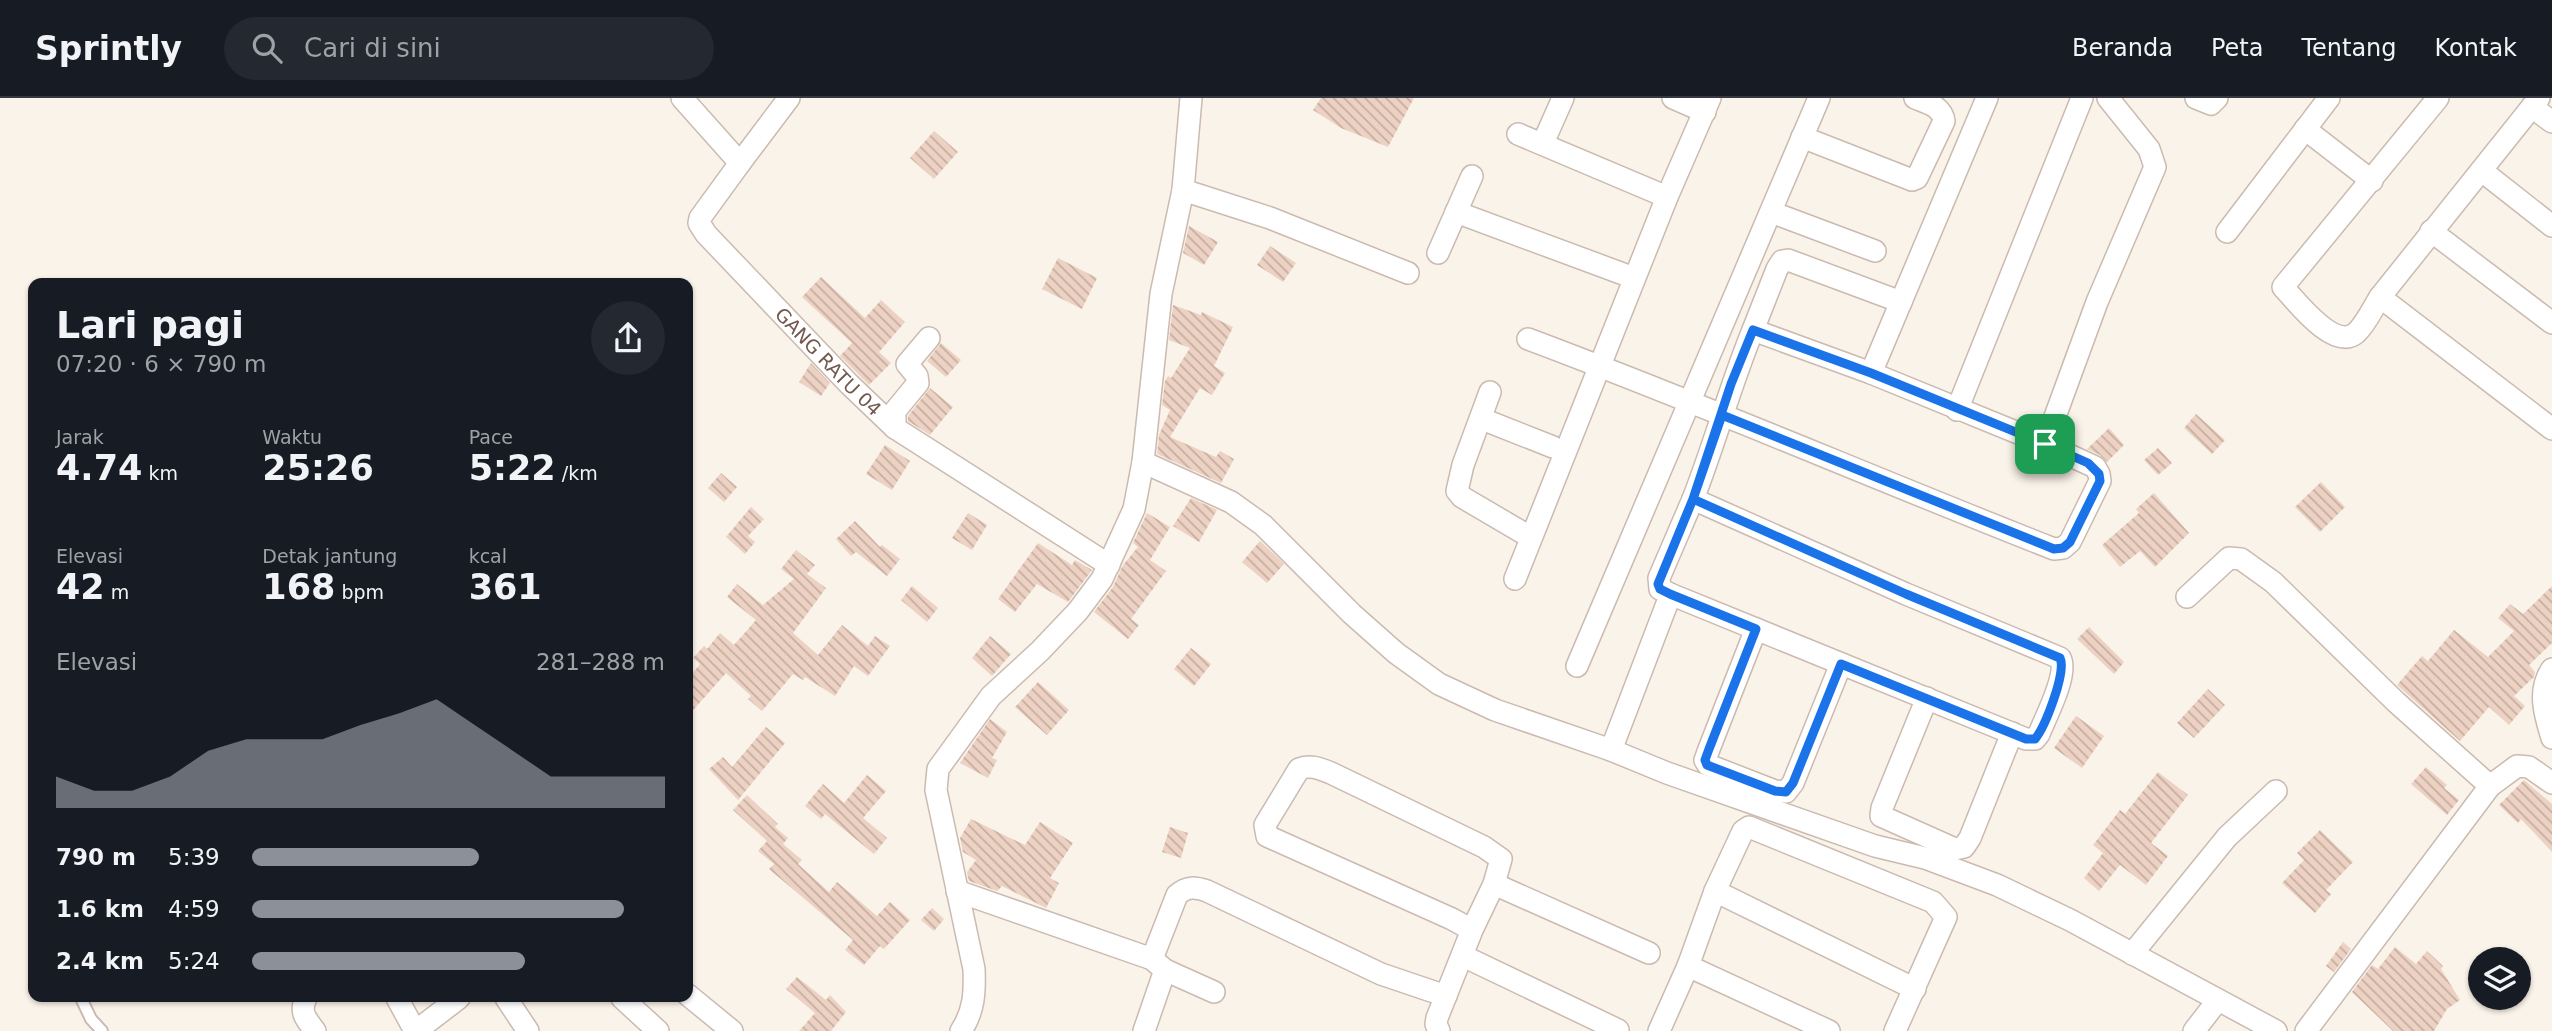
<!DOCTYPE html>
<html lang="id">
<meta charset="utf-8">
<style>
:root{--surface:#171b24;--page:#242831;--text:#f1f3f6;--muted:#9ea1a6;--line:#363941;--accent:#8c9099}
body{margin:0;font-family:"DejaVu Sans",sans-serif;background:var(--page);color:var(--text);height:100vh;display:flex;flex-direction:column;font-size:26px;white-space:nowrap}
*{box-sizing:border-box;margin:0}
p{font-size:23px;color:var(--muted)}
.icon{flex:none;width:38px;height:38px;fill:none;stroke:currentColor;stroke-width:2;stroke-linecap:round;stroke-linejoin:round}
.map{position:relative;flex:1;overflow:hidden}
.drawer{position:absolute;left:28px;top:180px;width:665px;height:724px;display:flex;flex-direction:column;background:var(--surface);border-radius:14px;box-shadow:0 2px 5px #0004}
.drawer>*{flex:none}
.buttons{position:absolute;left:2468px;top:849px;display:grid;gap:14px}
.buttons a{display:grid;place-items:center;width:63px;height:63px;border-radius:50%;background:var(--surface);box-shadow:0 2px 5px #0004;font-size:35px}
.pin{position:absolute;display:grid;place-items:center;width:60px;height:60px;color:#fff;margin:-30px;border-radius:14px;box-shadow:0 4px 10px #0006}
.round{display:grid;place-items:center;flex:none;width:74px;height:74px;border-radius:37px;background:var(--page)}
.head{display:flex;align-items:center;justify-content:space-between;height:119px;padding:0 28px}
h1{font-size:38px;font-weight:600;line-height:52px}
.metrics{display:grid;grid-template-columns:repeat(3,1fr);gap:10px;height:119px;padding:7px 28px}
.metrics div{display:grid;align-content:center}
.metrics b{font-size:35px;font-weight:600}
.metrics small{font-size:19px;font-weight:400}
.metrics p{font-size:19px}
.chart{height:196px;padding:14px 28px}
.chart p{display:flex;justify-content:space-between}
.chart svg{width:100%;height:126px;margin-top:7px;fill:var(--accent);opacity:.7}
ul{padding:0 28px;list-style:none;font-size:23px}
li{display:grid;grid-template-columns:112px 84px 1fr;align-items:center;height:52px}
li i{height:18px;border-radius:9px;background:var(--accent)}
header{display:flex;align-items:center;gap:42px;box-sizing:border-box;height:98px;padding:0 35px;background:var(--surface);border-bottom:2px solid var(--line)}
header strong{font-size:33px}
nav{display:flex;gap:38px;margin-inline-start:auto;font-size:24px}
.search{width:490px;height:63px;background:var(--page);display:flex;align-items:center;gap:18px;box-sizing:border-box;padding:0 24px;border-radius:38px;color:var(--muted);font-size:26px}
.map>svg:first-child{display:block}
.building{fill:url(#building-back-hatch)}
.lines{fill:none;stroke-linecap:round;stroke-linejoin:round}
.lane-casing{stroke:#cbbab0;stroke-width:14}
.street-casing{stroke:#cbbab0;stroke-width:24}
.lane{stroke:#fff;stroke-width:10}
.street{stroke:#fff;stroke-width:21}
.route-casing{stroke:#fff;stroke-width:14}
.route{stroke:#1a73e8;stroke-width:9}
.labels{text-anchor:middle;stroke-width:7;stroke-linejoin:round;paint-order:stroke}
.street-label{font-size:19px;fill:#725a4f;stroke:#fdf7ef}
</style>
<header>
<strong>Sprintly</strong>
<div class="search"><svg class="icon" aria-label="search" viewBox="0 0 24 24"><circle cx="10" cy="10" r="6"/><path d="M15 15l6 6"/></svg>Cari di sini</div>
<nav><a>Beranda</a><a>Peta</a><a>Tentang</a><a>Kontak</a></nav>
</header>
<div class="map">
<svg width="2552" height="933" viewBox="0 0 2552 933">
<defs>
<pattern id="building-back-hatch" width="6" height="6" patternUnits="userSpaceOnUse" patternTransform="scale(1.75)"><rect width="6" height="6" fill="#edd2c3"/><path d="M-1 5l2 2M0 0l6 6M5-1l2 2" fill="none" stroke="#c4ada1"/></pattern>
</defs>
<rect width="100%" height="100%" fill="#faf3e9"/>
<path class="building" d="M1321,0H1414L1388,49L1341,30L1313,12Z
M934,33L958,54L934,81L910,60Z
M1189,128L1218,144L1204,167L1183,155Z
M1270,148L1296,165L1283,184L1257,167Z
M1058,160L1097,180L1082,211L1042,191Z
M821,179L865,220L881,202L905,224L879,254L891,265L869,287L840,258L852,245L802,199Z
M1173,207L1201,217L1202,214L1233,229L1214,268L1225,275L1212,297L1200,290L1170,339L1216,359L1220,353L1234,361L1221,385L1157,356L1159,337L1170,312L1162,307L1165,283L1168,278L1171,280L1190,250L1169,242Z
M941,245L961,262L946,279L927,263Z
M811,265L830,285L821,298L799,284Z
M930,290L953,309L930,337L908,323V318Z
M2196,316L2225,342L2212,356L2184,330Z
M2109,330L2124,347L2107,364L2100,357L2087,351Z
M885,347L910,363L892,392L866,376Z
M2158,350L2172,365L2158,377L2144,362Z
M721,375L737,389L724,404L708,390Z
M2321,384L2345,409L2320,434L2295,409Z
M2154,395L2189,435L2155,469L2140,453L2120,469L2102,447L2139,415L2136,411Z
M1191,400L1217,412L1199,444L1173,428Z
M751,409L764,421L748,438L755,444L745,456L726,439Z
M968,415L987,427L972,452L952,440Z
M1147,415L1170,429L1150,462L1166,473L1131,521L1139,527L1128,541L1094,514L1113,489L1123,467L1138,449L1133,445Z
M855,423L880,449L882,447L900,461L887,478L856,454L851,458L836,441Z
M1260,443L1284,466L1267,485L1242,464Z
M1038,445L1072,467L1075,462L1092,472L1068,504L1037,486L1015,514L998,501Z
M796,452L815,467L807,476L826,490L793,535L818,557L842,527L868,548L875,538L890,548L868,578L854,568L835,598L805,579L803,582L793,576L762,613L748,601L751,598L726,575L688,618V581L700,566L693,560L704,548L707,551L720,535L734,547L756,522L727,499L737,486L763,507L794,481L781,471Z
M912,488L938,510L927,524L901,502Z
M2552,488V545L2529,567L2535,574L2534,579L2514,598L2525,608L2509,627L2489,609L2460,643L2397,587L2422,558L2428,563L2454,532L2488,559L2514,533L2498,520L2510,506L2523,516Z
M2089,529L2124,564L2114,576L2077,541Z
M990,538L1011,556L992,578L972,560Z
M1191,550L1211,566L1194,588L1174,571Z
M1038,584L1069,612L1047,637L1015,609Z
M2208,591L2225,607L2194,640L2177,625Z
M2076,618L2104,638L2082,670L2054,650Z
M990,621L1007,634L992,660L997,662L988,680L960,665Z
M766,629L785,645L738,702L709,671L723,659L732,669Z
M2426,669L2447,687L2444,690L2459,702L2447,717L2411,686Z
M2158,674L2188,697L2151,745L2168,758L2146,787L2120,767L2099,793L2084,780L2103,755L2093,747L2120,712L2125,716Z
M867,677L886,693L863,720L887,740L874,756L825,716L821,721L805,708L823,686L844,705Z
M2524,682L2552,706V754L2521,721L2518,725L2499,707Z
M747,697L778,726L775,729L788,740L783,746L802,762L798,766L829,794L837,784L877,818L890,804L910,822L884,851L880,848L864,867L845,852L853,842L769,771L774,766L758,753L767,743L733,712Z
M971,721L1025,747L1040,724L1073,745L1050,780L1059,785L1046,810L1002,788L997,793L969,783L967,774L976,762L963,754L960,740Z
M1170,729L1188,735L1181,760L1162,754Z
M2320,732L2353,764L2326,792L2331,796L2315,815L2282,785L2304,762L2297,755Z
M932,810L944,821L934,833L921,822Z
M2343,844L2351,851L2334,874L2326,868Z
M2395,849L2416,866L2427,853L2443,868L2441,871L2460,902L2447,911L2434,933H2393L2352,894L2372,867L2378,871Z
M797,879L826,902L830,897L846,914L831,933H799L815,915L786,891Z"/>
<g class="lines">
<g class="lane-casing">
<path id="lane" d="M81,900L91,921L102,933"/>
</g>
<g class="street-casing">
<g id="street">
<path id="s1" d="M682,0L740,65L700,120L699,125L706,136L849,286L895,330L1109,467"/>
<path d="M1673,0L1705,14"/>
<path d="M2196,0L2211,6L2217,0"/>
<path d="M2438,0L2283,189C2297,204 2334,253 2356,235C2366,226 2373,210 2380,199L2539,0"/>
<path d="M2532,9L2552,24"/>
<path d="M2305,31L2372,83"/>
<path d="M1518,36L1667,99"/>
<path d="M1802,39L1912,82L1917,80L1944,23C1942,8 1927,5 1915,0"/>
<path d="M1543,45L1563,0"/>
<path d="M740,65L789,0"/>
<path d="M2482,73L2552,128"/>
<path d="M1183,92L1270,120L1408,175"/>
<path d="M1456,114L1634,180"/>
<path d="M1771,114L1875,153"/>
<path d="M2431,133L2552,225"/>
<path d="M2227,134L2329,0"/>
<path d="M1438,155L1472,78"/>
<path d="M2380,199L2552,331"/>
<path d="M1753,232L1777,171L1782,163L1788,162L1901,204"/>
<path d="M1528,241C1705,307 1878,382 2054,451L2063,450L2070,444L2100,383L2099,376L2095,369L2045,346L1871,275L1753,232C1730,288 1715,345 1693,401C1682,427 1670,454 1659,480L1660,491L1670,496L1668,503L1611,652"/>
<path d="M1871,275L1987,0"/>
<path d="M1490,294L1463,367L1457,393L1462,399L1530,439"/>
<path d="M1957,312L2082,0"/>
<path d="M1482,321L1553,349"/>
<path d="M895,330V313L918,285L917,278L907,266L929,240"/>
<path d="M2045,346L2097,204L2155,69L2149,51L2108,0"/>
<path d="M1143,364L1231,404L1263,427L1352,516L1396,555L1439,586L1495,612L1611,652L1667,675L1875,748L1925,760L1997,787L2070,822L2276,933"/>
<path d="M1515,481L1667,99L1710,0"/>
<path d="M1670,496L2026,641H2035L2039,636C2045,620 2069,576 2060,560L1906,496L1693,401"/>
<path d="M2187,499L2229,460L2241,461L2273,484L2396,604L2490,688"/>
<path d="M1756,531L1709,651L1705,662L1708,667L1775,693L1786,694L1793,685L1841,566"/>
<path d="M1577,568L1819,0"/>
<path d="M2552,571C2537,593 2545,617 2552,640"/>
<path d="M1927,600L1882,710L1881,718L1955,751L1964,749L1970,740L2012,635"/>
<path d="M1494,786L1649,855"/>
<path d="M957,793L1152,861L1165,872L1144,933"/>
<path d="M1715,793L1915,891"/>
<path d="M2132,856L2227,739L2276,693"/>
<path d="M1463,858L1618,932"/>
<path d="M1152,861L1177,797C1187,788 1195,789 1207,793L1381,876L1446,898"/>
<path d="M1688,868L1829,933"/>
<path d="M1165,872L1214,894"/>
<path d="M688,897L732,933"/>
<path d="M306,900C299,914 306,921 315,933"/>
<path d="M397,900L415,933"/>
<path d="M506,900L528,933"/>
<path d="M622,900L658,933"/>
<path d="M416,933L459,900"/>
<path d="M961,933C974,913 975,895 974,871L936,692L938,671L991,598L1040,553L1078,513L1102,481L1134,411L1143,364L1161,196L1183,92L1191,0"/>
<path d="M1439,933L1436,926L1437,920L1472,832L1494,786L1501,761L1484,749L1331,675C1321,671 1310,666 1299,671L1265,727L1267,738L1452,821L1472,832"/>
<path d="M1659,933L1688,868L1715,793L1743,733L1749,729L1933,804L1946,819L1895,933"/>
<path d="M2194,933L2218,902"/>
<path d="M2306,933L2490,688L2517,668L2529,669L2552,685"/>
</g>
</g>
<use href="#lane" class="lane"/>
<use href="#street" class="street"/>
</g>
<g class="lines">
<g class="route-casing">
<path id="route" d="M2045,346L1871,275L1753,232L1731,286L1693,401L1658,486L1660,491L1670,496L1756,531L1709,651L1705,662L1707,667L1775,693L1786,694L1793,685L1841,566L2026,641H2035C2045,629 2067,573 2060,560L1906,496L1693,401L1722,317L2054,451L2063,450L2070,444L2100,383L2099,376L2088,365L2045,346"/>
</g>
<use href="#route" class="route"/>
</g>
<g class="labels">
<g class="street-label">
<text dy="7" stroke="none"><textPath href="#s1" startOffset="350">GANG RATU 04</textPath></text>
</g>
</g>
</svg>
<div class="buttons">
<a><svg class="icon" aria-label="layers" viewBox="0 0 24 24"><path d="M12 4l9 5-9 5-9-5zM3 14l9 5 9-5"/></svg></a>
</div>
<div class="pin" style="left:2045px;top:346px;background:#1e9e55"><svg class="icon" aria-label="arrive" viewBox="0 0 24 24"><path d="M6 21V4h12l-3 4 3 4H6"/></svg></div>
<section class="drawer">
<div class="head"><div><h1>Lari pagi</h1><p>07:20 · 6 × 790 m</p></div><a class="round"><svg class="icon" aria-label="share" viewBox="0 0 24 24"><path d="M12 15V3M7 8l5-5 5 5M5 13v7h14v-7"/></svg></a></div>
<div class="metrics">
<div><p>Jarak</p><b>4.74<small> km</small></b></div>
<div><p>Waktu</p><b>25:26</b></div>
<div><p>Pace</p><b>5:22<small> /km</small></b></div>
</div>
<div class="metrics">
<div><p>Elevasi</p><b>42<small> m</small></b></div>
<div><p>Detak jantung</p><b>168<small> bpm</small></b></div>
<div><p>kcal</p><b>361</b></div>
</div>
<div class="chart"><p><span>Elevasi</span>281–288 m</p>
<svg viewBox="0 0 160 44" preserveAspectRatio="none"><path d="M0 44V33L10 38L20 38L30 33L40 24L50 20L60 20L70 20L80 15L90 11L100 6L110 15L120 24L130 33L140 33L150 33L160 33V44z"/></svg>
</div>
<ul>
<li><b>790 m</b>5:39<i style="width:55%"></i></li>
<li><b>1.6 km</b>4:59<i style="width:90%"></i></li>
<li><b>2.4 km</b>5:24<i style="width:66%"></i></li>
</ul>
</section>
</div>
